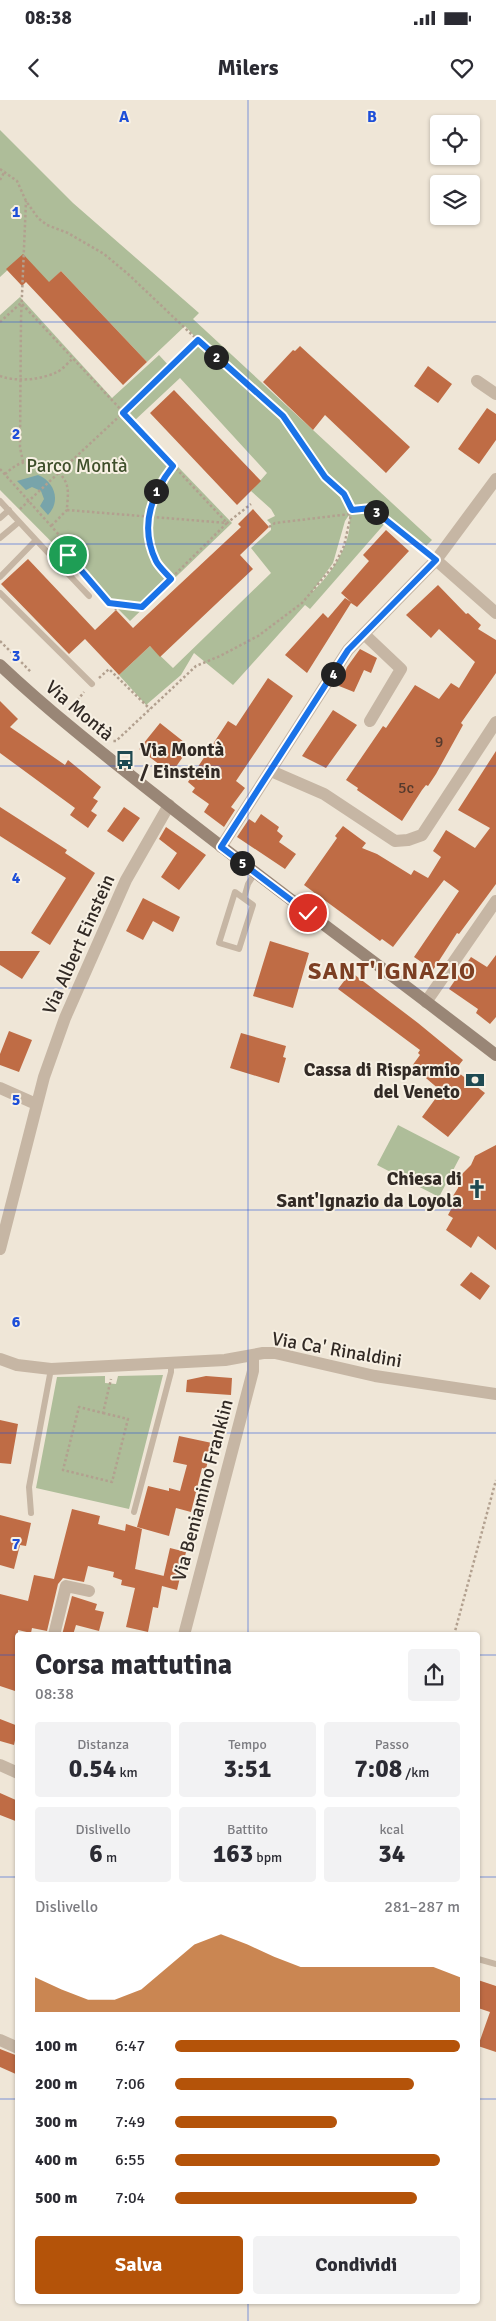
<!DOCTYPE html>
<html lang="it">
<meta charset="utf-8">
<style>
:root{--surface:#fff;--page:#f2f2f3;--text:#2b2b33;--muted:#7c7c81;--accent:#b45309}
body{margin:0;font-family:Signika,sans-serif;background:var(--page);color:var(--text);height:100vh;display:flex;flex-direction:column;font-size:19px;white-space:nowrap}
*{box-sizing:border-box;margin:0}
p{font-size:16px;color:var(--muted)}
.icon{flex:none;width:28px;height:28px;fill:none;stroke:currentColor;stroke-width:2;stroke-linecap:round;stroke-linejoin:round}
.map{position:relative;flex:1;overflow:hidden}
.sheet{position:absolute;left:15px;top:1532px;width:465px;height:672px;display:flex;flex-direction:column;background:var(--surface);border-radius:5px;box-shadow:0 1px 4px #0004}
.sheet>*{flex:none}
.fabs{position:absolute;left:430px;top:15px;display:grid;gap:10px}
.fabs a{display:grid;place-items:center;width:50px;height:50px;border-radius:5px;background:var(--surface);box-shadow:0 1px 4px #0004;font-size:25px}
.pin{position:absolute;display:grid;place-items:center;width:42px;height:42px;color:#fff;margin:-21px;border:2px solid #fff;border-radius:50%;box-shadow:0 1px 5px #0007}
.km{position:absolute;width:25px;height:25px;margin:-12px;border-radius:50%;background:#222;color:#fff;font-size:14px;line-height:25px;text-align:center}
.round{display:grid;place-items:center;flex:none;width:52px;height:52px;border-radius:5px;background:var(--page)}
.summary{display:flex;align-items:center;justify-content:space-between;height:85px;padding:0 20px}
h1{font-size:28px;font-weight:800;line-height:38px}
.figures{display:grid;grid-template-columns:repeat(3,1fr);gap:8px;height:85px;padding:5px 20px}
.figures div{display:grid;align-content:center;border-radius:5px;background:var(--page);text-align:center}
.figures b{font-size:25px;font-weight:800}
.figures small{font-size:14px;font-weight:400}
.figures p{font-size:14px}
.chart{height:140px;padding:10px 20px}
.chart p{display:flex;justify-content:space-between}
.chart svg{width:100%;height:90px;margin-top:5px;fill:var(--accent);opacity:.7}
.action{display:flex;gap:10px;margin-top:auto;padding:10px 20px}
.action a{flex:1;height:58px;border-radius:5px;background:var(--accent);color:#fff;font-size:20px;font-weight:800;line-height:58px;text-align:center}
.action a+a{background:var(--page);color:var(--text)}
ul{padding:0 20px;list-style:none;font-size:16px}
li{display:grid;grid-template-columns:80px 60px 1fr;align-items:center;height:38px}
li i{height:12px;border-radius:6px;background:var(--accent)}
.status{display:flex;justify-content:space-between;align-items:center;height:35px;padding:0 25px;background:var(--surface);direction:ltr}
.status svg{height:14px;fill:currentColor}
header{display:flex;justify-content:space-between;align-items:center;height:65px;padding:0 20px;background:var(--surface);font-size:22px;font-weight:800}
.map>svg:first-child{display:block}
.green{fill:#aebd99;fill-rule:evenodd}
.water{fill:#78a4aa}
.building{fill:#bf6c45}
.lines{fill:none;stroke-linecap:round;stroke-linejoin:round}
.path{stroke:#b2a08f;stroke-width:2.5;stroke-dasharray:2.5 2.5;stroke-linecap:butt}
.lane{stroke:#c6b6a4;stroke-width:6}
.street{stroke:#c6b6a4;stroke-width:12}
.secondary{stroke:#998676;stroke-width:12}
.route-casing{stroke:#fff;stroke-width:10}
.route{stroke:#1a73e8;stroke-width:6}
.grid{fill:none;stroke:#1d4ed8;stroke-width:1;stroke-opacity:0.55}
.labels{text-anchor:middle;stroke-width:4;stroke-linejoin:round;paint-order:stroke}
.number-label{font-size:16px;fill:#553a2d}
.park-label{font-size:19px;fill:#3f4f2b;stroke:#f7f0e3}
.street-label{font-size:19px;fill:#322a25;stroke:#f7f0e3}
.poi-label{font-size:19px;font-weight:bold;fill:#322a25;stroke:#f7f0e3;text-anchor:end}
.district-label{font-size:24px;font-weight:bold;letter-spacing:1px;fill:#7c3f23;stroke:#f7f0e3}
.grid-label{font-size:16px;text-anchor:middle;font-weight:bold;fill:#1d4ed8;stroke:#f7f0e3;stroke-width:4;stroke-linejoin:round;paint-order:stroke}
</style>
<div class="status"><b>08:38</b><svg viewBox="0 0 49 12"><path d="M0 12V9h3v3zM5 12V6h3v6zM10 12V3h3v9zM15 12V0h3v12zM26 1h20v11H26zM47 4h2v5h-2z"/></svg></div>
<header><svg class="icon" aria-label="back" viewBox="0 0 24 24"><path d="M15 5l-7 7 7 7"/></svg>Milers<svg class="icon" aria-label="heart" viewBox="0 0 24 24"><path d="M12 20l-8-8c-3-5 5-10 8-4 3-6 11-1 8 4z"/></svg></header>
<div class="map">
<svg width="496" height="2221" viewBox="0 0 496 2221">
<rect width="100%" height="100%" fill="#efe6d7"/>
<path class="green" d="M0,30L73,103L199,213L193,219L432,440L423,449L387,421L310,509L305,505L233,585L194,553L181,575L175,570L181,575L146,605L119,575L150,546L173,568L271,473L251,448L271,430V424L267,420L275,416L271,409L251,391L267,373L180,278L134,321L232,423L130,521L0,390V215L20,197L112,298L159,255L171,268L198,240L185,226L147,262L61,171L48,184L23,156L0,177ZM349,415C354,441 331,475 312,492L333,463L345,421Z
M398,1025L460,1057L439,1097L377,1065Z
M163,1275L129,1409L36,1388L57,1277L105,1276V1283L116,1284L118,1276Z"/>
<path class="water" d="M38,375C55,382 61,401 48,415L40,406L44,399L41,391L32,387L26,390L17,381Z"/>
<path class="building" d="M23,154L49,182L61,171L147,262L123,285L26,182L22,186L6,169Z
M300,246L410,347L386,373L325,315L313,330L263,282L293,250L295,251Z
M428,266L452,284L438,303L414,286Z
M174,290L261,381L237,405L150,313Z
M487,308L496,314V340L479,364L458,349Z
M253,409L269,427L240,455L253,469L160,557L150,546L119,575L85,539L69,554L1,484L28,459L95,530L116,510L133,528L241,427L238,424Z
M386,430L409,451L357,507L351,503L307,573L285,555L323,513L328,518L345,498L351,502L341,493L369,461L363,455Z
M438,485L466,514L468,513L481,525L478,529L496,540V573L461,623L463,625L436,674L428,686L426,685L422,690L402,721L357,690L358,688L346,680L383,626L386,628L415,585L439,599L451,583L459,588L475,562L439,529L431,538L406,515Z
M360,549L377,558L371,573L364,570L354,592L339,586L347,567Z
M268,578L293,596L236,681L245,688L231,707L235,710L224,727L204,712L209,704L192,692L195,688L188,682L228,621L236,626Z
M0,601L18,619L10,627L65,665L68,660L101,687L93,698L98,701L91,711L97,715L88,728L70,715L75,708L0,653Z
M333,610L357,625L326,668L302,656Z
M160,623L184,642L181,646L187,651L173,671L166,665L164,668L139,649Z
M496,651V784L459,834L457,833L433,870L414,857L459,791L444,780L393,847L382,839L380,841L304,785L337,738L335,736L343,726L366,743L362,748L377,754L411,775L414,770L428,778L441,757L433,751L446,730L475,748L490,728L458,710Z
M0,707L67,750L65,753L95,773L50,845L31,833L66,778L0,736Z
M124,707L140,718L123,742L107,731Z
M261,714L279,727L277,731L283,736L279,742L296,754L285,769L237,737L249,719L255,723Z
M166,727L206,755L179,790L161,777L177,753L159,739Z
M143,798L180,817L173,832L153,821L143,840L126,831Z
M270,841L309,853L293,908L253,896Z
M0,851H40L22,879L0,865Z
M496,855V917L490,924L476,913L478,909L449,889L471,857L487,867Z
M351,872L418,923L463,960L455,970L485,993L448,1037L422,1017L441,991L412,966L420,955L418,953L420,950L338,889Z
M9,931L32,940L19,972L0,965V954Z
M241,933L286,946L283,957L286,958L279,983L230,968Z
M496,1045V1150L478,1136L471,1148L446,1130L453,1118L448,1115L457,1098L453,1096L458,1088L462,1074L471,1065L475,1056Z
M471,1172L490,1186L480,1200L460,1185Z
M206,1276L232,1278L231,1295L186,1292L187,1280Z
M0,1320L18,1324L11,1364L0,1363Z
M179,1336L212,1343L206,1369L202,1368L191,1412L176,1408L169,1436L137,1427L148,1386L169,1391V1388L180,1391L187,1365L173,1362Z
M72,1409L100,1416L98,1424L125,1431L126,1424L142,1429L135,1469L164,1476L162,1483L170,1448L186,1452L177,1490L162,1486L158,1508L153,1507L148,1532L126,1527L135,1488L121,1485L122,1480L113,1477L114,1472L88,1466L84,1482L63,1478L58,1484L47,1531L32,1528L31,1533L18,1530V1592L0,1586V1494L28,1501L34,1475L54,1479Z
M0,1415L31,1423L26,1446L20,1445L14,1469L0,1465Z
M72,1496L97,1504L95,1510L104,1512L99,1531L76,1525L73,1535H62Z
M0,1619L18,1626L14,1645L0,1641Z
M0,1693L18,1701V1722L0,1715Z
M478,1880L496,1886V1952L478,1946L490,1912L478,1908Z
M0,1949L18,1956V1975L0,1967Z"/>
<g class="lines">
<path class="path" d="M0,69L17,81L26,101L38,118L47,125L68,133L104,154L128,174L226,267L283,315L325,377L344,394L352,410L344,446L335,464L302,503L258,536L220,556L196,566L116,641H111
M0,80L5,71
M0,222L21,203L227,423L142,507L109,503
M0,276C16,282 41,280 57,272C62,270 68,263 72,259
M23,362L20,347L21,218L26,101
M0,369L69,446L68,455L82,471
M5,374C10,370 15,365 22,363C38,356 63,369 67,386C69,393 67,403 67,410L51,426
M20,409L171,268L198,240
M67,410L227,423L251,404
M352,410L371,408L425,451
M269,427L275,423L350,414
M171,479C166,473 159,467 156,461C139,426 151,393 173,366
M99,490L116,510
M0,541L31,572
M99,578L109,569L150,609
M71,608L84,592
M103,1313L128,1319L112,1382L63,1370L79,1307L103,1313L111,1279
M454,1535L496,1380"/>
<path class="lane" d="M0,401L36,440L0,477
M0,418L9,410
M0,438L19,422
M36,440L89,496
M0,493L92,584
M235,792L253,805L239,849L219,843Z
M244,798L248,784L255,773
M134,1412L171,1272V1262
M31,1413L29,1387L51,1269
M478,1859L496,1864"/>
<path class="street" d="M477,281L496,294
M436,460L496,513
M364,534L401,569L370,621
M271,671L324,694L395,741L408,740L422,735L496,622
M221,747L348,550L436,460L496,379
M426,902L496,801
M0,988L36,1004
M0,1149L44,977L65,918L126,780L169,705
M0,1259L17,1265L51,1269L225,1260L263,1253H275L375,1276L496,1294
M54,1535L66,1486L89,1491
M184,1535L253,1271V1255
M0,1665L18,1673
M0,1940L18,1948"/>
<path class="secondary" d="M0,565C53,615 111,660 168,705C276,790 387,871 496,955"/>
</g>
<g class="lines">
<g class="route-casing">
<path id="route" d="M68,455L109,503L142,507L171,479C166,473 159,467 156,461C139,426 152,393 173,366L123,313L198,240L283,316L325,377L344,394L352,410L371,408L436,460L348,550L221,747L308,813"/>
</g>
<use href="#route" class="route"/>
</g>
<path class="grid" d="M248,0V1535M0,222H496M0,444H496M0,666H496M0,888H496M0,1110H496M0,1333H496M0,1555H18M478,1555H496M0,1777H18M478,1777H496M0,1999H18M478,1999H496M248,2202V2221"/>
<defs>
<g id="bus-bare" transform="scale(1.5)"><path d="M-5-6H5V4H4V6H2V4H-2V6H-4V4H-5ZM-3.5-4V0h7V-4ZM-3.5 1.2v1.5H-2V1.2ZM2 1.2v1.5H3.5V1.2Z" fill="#1e4951" stroke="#f7f0e3" stroke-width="2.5" paint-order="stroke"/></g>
<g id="bank-bare" transform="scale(1.5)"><path d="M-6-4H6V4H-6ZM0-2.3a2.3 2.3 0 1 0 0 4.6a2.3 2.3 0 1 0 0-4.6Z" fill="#1e4951" stroke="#f7f0e3" stroke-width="2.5" paint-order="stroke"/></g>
<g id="church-bare" transform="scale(1.5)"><path d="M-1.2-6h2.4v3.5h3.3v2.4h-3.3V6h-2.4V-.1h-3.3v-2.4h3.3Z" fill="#1e4951" stroke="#f7f0e3" stroke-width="2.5" paint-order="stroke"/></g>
</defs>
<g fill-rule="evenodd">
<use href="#bus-bare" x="125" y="660"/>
<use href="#bank-bare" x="475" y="980"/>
<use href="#church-bare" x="477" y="1089"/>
</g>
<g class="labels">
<g class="number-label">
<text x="439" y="647">9</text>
<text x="406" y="693">5c</text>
</g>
<g class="park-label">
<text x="77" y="372">Parco Montà</text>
</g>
<g class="street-label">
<text transform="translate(80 610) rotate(40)" y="7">Via Montà</text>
<text transform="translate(78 844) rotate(-66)" y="7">Via Albert Einstein</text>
<text transform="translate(337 1249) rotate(10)" y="7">Via Ca' Rinaldini</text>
<text transform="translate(202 1390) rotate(-75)" y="7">Via Beniamino Franklin</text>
</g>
<g class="poi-label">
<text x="140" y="656" text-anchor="start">Via Montà<tspan x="140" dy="22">/ Einstein</tspan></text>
<text x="460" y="976">Cassa di Risparmio<tspan x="460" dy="22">del Veneto</tspan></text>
<text x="462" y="1085">Chiesa di<tspan x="462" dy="22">Sant'Ignazio da Loyola</tspan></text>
</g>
<g class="district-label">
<text x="392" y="879">SANT'IGNAZIO</text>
</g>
</g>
<g class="grid-label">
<text x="124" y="22">A</text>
<text x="372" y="22">B</text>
<text x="16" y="117">1</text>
<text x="16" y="339">2</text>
<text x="16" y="561">3</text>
<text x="16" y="783">4</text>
<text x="16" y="1005">5</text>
<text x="16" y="1227">6</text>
<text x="16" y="1449">7</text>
</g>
</svg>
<div class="fabs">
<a><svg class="icon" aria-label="locate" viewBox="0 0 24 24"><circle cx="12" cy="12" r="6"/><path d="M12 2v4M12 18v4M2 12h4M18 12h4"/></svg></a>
<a><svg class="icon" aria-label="layers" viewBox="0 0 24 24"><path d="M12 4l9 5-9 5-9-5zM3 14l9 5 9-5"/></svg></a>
</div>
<div class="pin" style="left:68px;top:455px;background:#1e9e55"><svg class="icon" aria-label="arrive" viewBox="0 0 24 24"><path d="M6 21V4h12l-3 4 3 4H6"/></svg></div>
<div class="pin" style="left:308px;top:813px;background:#d93025"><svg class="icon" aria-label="check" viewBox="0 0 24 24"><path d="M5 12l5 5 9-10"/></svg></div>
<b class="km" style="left:156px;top:391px">1</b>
<b class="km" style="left:216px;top:257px">2</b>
<b class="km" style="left:376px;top:412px">3</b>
<b class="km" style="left:333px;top:574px">4</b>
<b class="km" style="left:242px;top:763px">5</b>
<section class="sheet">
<div class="summary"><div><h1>Corsa mattutina</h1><p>08:38</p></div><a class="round"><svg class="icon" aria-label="share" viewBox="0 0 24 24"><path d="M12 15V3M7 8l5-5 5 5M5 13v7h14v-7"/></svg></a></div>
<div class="figures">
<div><p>Distanza</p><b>0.54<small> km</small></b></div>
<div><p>Tempo</p><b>3:51</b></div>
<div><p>Passo</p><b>7:08<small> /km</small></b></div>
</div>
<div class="figures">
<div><p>Dislivello</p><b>6<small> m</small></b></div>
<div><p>Battito</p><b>163<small> bpm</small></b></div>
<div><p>kcal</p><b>34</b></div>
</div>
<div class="chart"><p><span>Dislivello</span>281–287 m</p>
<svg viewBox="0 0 160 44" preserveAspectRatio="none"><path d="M0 44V27L10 33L20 38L30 38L40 33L50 22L60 11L70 6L80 11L90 17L100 22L110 22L120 22L130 22L140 22L150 22L160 27V44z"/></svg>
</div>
<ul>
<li><b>100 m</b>6:47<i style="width:100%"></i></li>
<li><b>200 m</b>7:06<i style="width:84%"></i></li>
<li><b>300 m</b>7:49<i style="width:57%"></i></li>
<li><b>400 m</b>6:55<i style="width:93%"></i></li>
<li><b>500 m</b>7:04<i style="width:85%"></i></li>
</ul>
<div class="action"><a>Salva</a><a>Condividi</a></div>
</section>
</div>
